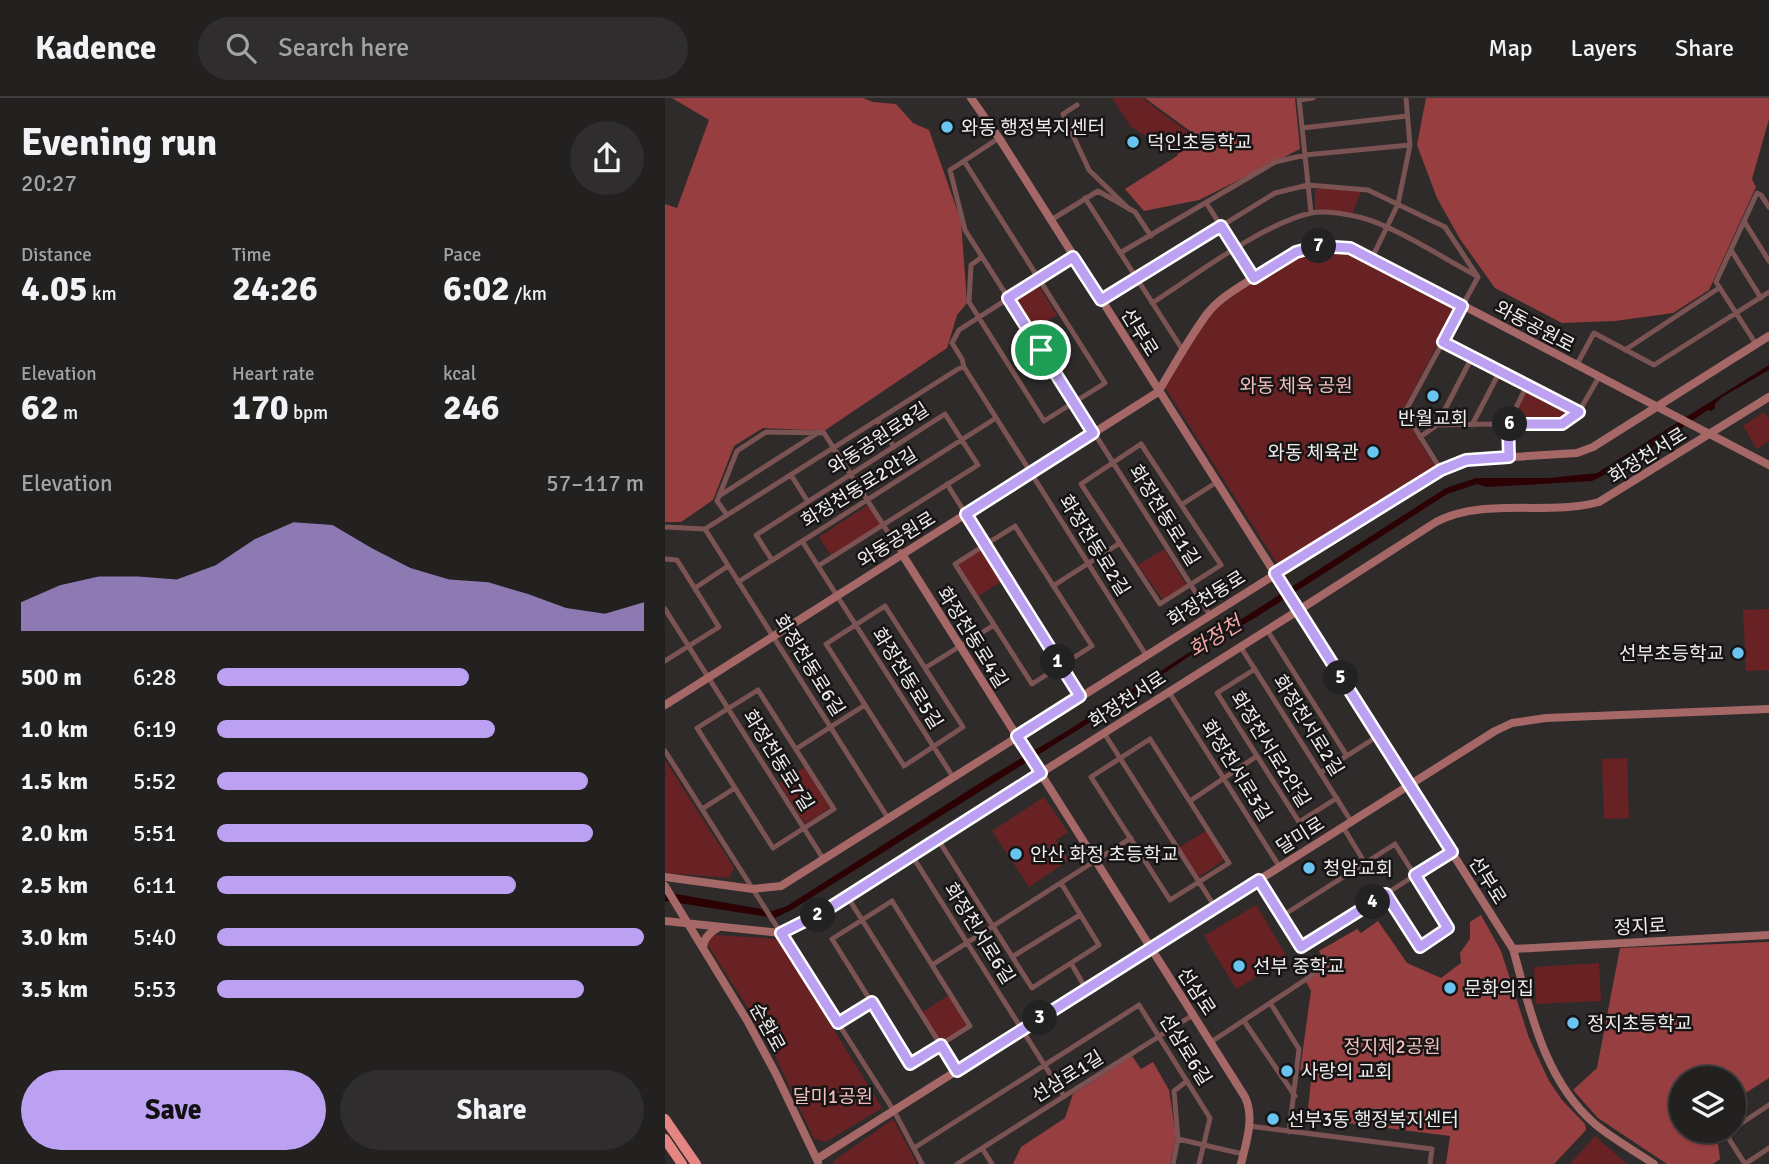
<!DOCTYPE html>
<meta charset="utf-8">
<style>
:root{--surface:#232020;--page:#2f2d2d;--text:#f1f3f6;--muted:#a3a3a5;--line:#403e3e;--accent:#bca0f2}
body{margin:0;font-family:Signika,"Noto Sans KR",sans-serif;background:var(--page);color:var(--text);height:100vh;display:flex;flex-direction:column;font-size:26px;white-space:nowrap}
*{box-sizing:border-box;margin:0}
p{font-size:23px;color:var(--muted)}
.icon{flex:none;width:38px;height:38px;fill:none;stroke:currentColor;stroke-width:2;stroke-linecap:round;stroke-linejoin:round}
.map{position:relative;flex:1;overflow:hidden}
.panel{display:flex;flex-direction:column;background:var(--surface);width:665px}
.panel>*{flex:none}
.buttons{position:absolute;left:1004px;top:968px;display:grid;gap:14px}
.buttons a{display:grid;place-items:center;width:77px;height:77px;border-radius:50%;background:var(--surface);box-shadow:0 2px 5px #0004,0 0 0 2px var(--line);font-size:35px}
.pin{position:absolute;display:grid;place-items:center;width:60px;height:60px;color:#fff;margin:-30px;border:4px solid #fff;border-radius:50%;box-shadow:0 2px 7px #0007}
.km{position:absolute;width:35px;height:35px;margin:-18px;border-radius:50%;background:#222;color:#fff;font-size:19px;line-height:35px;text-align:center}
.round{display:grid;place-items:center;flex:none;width:74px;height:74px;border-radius:37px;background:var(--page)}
.overview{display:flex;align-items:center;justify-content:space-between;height:119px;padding:0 21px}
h1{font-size:38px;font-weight:700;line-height:52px}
.metrics{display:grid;grid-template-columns:repeat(3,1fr);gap:10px;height:119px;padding:7px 21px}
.metrics div{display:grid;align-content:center}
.metrics b{font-size:35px;font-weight:700}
.metrics small{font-size:19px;font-weight:400}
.metrics p{font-size:19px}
.chart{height:196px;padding:14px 21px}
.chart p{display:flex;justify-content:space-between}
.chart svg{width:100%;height:126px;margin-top:7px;fill:var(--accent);opacity:.7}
.button{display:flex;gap:14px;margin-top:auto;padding:14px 21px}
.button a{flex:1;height:80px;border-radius:42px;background:var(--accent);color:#111;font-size:28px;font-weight:700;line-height:80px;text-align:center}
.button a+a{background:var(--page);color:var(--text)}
ul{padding:0 21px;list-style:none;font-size:23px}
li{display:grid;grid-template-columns:112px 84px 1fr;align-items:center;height:52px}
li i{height:18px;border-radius:9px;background:var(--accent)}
header{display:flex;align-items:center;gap:42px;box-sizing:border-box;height:98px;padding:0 35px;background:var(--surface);border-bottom:2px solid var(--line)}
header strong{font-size:33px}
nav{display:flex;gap:38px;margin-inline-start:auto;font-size:24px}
.search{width:490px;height:63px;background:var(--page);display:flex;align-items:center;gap:18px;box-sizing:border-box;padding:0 24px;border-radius:38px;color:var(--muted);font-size:26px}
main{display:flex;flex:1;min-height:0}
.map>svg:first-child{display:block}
.green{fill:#692224}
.forest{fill:#973f40}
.water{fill:#2b0104}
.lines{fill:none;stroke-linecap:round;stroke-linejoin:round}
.street{stroke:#7b5352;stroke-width:5}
.secondary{stroke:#a66866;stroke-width:8}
.highway{stroke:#e58582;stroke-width:10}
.route-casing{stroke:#fff;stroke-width:14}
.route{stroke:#bca0f2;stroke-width:9}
.poi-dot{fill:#69c4f1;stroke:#161414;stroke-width:2.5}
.labels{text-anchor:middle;stroke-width:5;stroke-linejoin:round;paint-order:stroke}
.poi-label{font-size:19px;fill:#efecec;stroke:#161414;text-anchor:start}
.street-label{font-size:19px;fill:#efecec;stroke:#161414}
.park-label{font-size:19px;fill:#f3bfbc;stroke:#161414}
.water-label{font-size:21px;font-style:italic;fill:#f2a8a4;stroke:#161414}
</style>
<header>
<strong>Kadence</strong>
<div class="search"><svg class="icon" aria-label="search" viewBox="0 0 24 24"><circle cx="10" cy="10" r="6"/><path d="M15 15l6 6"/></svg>Search here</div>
<nav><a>Map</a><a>Layers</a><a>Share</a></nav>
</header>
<main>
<section class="panel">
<div class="overview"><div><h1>Evening run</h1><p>20:27</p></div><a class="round"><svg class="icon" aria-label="share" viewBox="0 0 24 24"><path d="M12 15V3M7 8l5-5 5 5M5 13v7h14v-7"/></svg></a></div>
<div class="metrics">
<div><p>Distance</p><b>4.05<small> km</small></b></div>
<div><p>Time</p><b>24:26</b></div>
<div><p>Pace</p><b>6:02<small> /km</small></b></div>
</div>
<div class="metrics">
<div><p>Elevation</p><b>62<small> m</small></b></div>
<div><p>Heart rate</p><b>170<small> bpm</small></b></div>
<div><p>kcal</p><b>246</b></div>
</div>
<div class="chart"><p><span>Elevation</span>57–117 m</p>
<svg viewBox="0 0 160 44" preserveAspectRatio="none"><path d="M0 44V34L10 28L20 25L30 25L40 26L50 21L60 12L70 6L80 7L90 15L100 22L110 26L120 27L130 31L140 36L150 38L160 34V44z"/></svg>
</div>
<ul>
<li><b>500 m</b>6:28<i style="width:59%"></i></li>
<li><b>1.0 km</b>6:19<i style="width:65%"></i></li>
<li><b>1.5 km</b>5:52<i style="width:87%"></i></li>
<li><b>2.0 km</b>5:51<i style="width:88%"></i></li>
<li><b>2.5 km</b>6:11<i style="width:70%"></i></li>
<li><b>3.0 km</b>5:40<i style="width:100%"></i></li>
<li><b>3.5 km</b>5:53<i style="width:86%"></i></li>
</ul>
<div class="button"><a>Save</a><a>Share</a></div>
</section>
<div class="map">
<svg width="1104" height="1066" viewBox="0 0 1104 1066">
<rect width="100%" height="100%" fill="#2f2b2b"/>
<path class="green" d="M447,0H477L524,35L511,56L466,29Z
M677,89L696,93L687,117L650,111V91Z
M676,151L696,158L793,207L737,314L772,372L615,470L496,283L553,208L569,195L634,159L649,153Z
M372,185L392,217L367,233L347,200Z
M861,290L912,315L896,323H846Z
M1099,314L1104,321V343L1092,351L1078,328Z
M203,407L216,427L167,459L154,439Z
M320,449L340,481L312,499L292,467Z
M499,451L521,487L498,502L473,467Z
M1104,511V572L1081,573L1078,512Z
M962,660L964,720L939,721L937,661Z
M0,662L69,770L64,780L0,775Z
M140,669L165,710L140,726L114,685Z
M379,699L403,734L391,742L404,762L364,789L327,733Z
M541,733L559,762L532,780L513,750Z
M591,807L623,860L571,891L539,838Z
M36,836L113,841L217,1010L161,1044L149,1041L102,940Z
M934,865L936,903L871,906L869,869Z
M284,897L304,928L276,946L256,915Z
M228,1021L252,1066H168L170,1062Z
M930,1038L962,1066H905Z"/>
<path class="forest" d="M7,0H198L208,4L231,6L248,25L264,32L296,123L302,205L292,217L282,250L159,333L98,330L69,348L48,402L16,424H0V106L12,110L44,22Z
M480,0H630L635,51L534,102L479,113L460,91L512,58L525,33Z
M761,0H1104V21L1087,81L1091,89L1044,192L1008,215L950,223L897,225L830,190L795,141L772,100L752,47Z
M816,817L836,853L864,940L884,983L897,1002L920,1026L921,1032L889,1066H781L785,1038L642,1020L647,974L635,972L646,893L641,884L660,864L654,853L692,831L696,835L713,823L742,865L776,880L796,865L795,855L805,841V824Z
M1104,844V980L1076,998L1069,1022V980H1017V1032L1062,1033L1053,1045L1055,1061L1048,1066H1002L933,1020L908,992L932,970L955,850Z
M467,958L476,971L488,964L504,992L511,1038L505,1066H348L356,1049L400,1020L408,996Z"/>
<path class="water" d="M1104,267V272L1057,299L1050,306V310L1046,313L1043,312L966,364L927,383L822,389L812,386L782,396L590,520L536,550L462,601L128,811L110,820L0,803V794L107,813L122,808L323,680L402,633L781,390L811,380H884L932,375Z"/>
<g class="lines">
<path class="street" d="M634,0L646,115
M634,2L648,0
M412,7L398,16L424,72L464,111
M637,30L742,18
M299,63L334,40
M420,100L519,254
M542,106L589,180
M386,122L433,93L470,114L486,138
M1079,123L1104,163
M1066,152L1096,200
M455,155L610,64L640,57L745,47
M317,159L306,167L304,204L379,323L440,285L299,63L285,72L300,132L545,517
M707,160L733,106L745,47L741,0
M436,202L610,95L643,87L703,92L780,129L813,179L740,314L776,372
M487,205C531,177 597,126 646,115C660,112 681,116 694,119C728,127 778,160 810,177
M778,244L914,314
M1091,246L1051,184L1092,95L1096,97L1104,109
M960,252L1054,190
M911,268L929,235L989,267L1104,194
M299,269L297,261L287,245L294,232L408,159
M212,322L229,349
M772,327L807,259
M807,327L835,273
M755,339L772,327L897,325L912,317L934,279
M476,346L556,467L495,506L416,386Z
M844,359L843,326L862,287
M126,377L143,404
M282,386L415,599
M54,398L72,353L101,334L159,335L237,456
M54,398L151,336
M54,398L52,403L62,417
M516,407L552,384
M350,428L427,548L367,586L290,466Z
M0,429L40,431
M40,431L293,271L299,269L481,557
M40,431L223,720
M137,443L153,468
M0,461L12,462L54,529L0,563
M107,462L91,437L280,316L313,367L153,468L288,679
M73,484L331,320
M388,488L455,445
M30,490L63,468
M220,508L298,629L239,668L161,546Z
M0,511L159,762
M602,532L682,658
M575,548L686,723
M260,570L329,527
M590,571L552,595L634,724L672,700
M93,592L169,711L108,750L32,630Z
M504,594L614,768
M439,635L550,809
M485,641L564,765L505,802L426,679Z
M131,651L200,607
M0,653L229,1013L257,1066
M655,675L713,638
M525,703L592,658
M37,711L70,690
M678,729L700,765
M272,740L367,890L434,847L396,785
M246,756L399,998
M594,782L637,849L787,754
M182,798L292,973
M227,803L305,928L245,966L167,841Z
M617,818L730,746L783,830L755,849L721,796
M347,859L415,817
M406,865L421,891
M267,867L466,740
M606,906L634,951L624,1034
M579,923L630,998
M173,925L207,904
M546,944L646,878L659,864
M584,1028L767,1051L765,1066
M1069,1030L1104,1007
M1066,1032L1064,1041L1080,1066L1104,1050
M513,1041L578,1056
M249,1050L474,907L545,1020L534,1066
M317,1050L327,1066
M292,1066L528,917
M508,1066L513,1041L509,993L522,983"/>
<path class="secondary" d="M306,0L334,40L848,851C865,912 879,982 930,1026C948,1041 970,1053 989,1066
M237,456L580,999C590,1020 581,1045 576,1066
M0,607L493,294C509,268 524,240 542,216C554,200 572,191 588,180C635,151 652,137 707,160L1104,367
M0,779L88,791L116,788L776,372L801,362L912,355L928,349L1104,238
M0,788L83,924L111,976L153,1064
M0,823L116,835L130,830L634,512L771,424C818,399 883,418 934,404L1104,299
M38,850C38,840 47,833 54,829
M848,851L1104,837
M152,1061L830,633L847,625L881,620L1104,611"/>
<path class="highway" d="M0,1021L31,1066
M0,1041L17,1066"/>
</g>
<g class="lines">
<g class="route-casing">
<path id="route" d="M556,128L589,180L631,154L653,148L685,150L797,208L778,244L914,314L897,326H843L844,359L801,362L776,372L610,475L787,754L750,777L783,830L755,849L721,796L636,849L594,782L292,973L276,947L245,966L207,904L173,925L116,835L158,814L376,675L352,638L415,598L301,416L428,335L343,200L408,159L436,202Z"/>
</g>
<use href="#route" class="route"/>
</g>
<g class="poi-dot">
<circle cx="282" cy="29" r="7"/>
<circle cx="468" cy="44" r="7"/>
<circle cx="768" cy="298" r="7"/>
<circle cx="708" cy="354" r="7"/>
<circle cx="1073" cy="555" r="7"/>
<circle cx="351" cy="756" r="7"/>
<circle cx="644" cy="770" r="7"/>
<circle cx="574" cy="868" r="7"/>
<circle cx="785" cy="890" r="7"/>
<circle cx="908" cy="925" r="7"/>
<circle cx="622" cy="973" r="7"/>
<circle cx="608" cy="1021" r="7"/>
</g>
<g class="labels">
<g class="poi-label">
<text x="296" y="36">와동 행정복지센터</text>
<text x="482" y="51">덕인초등학교</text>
<text x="768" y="327" text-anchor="middle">반월교회</text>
<text x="694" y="361" text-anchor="end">와동 체육관</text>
<text x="1059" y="562" text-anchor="end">선부초등학교</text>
<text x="365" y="763">안산 화정 초등학교</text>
<text x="658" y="777">청암교회</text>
<text x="588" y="875">선부 중학교</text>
<text x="799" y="897">문화의집</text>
<text x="922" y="932">정지초등학교</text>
<text x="636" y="980">사랑의 교회</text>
<text x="622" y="1028">선부3동 행정복지센터</text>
</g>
<g class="street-label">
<text transform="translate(870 228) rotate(28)" y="7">와동공원로</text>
<text transform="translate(475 234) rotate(58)" y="7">선부로</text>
<text transform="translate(213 340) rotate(-33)" y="7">와동공원로8길</text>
<text transform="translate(982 357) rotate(-32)" y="7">화정천서로</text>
<text transform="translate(194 389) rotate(-32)" y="7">화정천동로2안길</text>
<text transform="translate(500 417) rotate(58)" y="7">화정천동로1길</text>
<text transform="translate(231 441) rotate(-32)" y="7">와동공원로</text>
<text transform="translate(430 447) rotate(58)" y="7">화정천동로2길</text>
<text transform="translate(541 500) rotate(-32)" y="7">화정천동로</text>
<text transform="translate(308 539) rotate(58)" y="7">화정천동로4길</text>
<text transform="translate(145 567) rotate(58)" y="7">화정천동로6길</text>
<text transform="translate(243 580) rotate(58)" y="7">화정천동로5길</text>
<text transform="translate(462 601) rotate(-33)" y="7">화정천서로</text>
<text transform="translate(644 627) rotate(58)" y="7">화정천서로2길</text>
<text transform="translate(606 651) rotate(58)" y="7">화정천서로2안길</text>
<text transform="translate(114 662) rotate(58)" y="7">화정천동로7길</text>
<text transform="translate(572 672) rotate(58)" y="7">화정천서로3길</text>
<text transform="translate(635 737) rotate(-32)" y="7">달미로</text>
<text transform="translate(823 782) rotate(58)" y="7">선부로</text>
<text transform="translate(975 828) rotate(-3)" y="7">정지로</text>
<text transform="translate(315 835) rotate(58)" y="7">화정천서로6길</text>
<text transform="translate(532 893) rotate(57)" y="7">선삼로</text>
<text transform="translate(103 929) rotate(61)" y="7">순환로</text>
<text transform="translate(521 951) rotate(58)" y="7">선삼로6길</text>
<text transform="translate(402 978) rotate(-32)" y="7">선삼로1길</text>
</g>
<g class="park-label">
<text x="631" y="294">와동 체육 공원</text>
<text x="727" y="955">정지제2공원</text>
<text x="168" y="1005">달미1공원</text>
</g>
<g class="water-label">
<text transform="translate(550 539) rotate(-32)" y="7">화정천</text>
</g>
</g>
</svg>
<div class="buttons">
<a><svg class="icon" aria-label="layers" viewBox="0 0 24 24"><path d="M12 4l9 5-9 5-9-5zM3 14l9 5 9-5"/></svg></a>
</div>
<div class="pin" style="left:376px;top:252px;background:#1e9e55"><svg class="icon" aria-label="arrive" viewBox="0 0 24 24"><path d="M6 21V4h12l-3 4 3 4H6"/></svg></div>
<b class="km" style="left:393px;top:564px">1</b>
<b class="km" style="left:153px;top:817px">2</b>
<b class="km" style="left:375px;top:920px">3</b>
<b class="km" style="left:708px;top:804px">4</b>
<b class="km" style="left:676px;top:580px">5</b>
<b class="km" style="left:845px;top:326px">6</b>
<b class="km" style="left:654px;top:148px">7</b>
</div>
</main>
